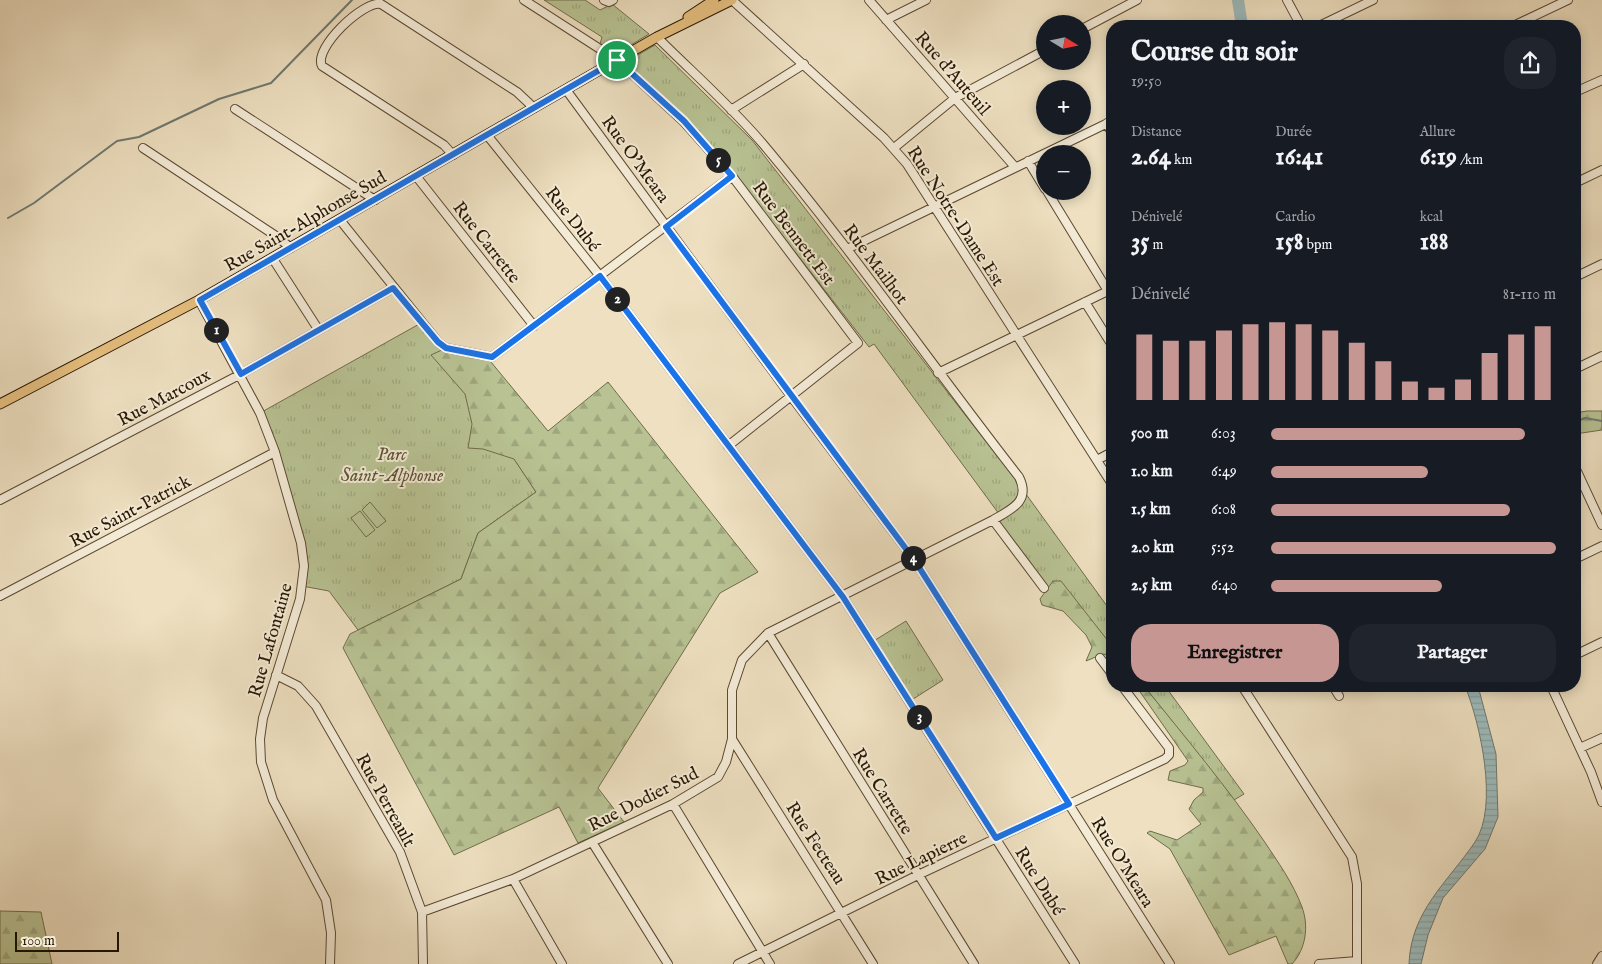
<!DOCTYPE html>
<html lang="fr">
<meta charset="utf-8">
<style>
:root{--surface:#171b24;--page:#20242c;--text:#f1f3f6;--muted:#9ea1a6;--accent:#c59692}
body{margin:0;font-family:"IM FELL English",serif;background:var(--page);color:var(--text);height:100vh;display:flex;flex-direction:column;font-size:19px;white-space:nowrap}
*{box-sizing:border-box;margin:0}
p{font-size:16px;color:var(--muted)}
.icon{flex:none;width:28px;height:28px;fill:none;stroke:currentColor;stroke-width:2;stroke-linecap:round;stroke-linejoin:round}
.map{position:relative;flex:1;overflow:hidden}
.side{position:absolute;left:1106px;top:20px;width:475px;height:672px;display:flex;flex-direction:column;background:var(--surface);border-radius:20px;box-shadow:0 2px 12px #0003}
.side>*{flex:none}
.needle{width:32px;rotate:100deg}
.fabs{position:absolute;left:1036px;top:15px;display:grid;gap:10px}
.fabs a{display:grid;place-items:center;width:55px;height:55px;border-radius:50%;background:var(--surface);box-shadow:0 2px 12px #0003;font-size:25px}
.scale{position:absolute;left:15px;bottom:12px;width:104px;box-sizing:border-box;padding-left:5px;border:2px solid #281700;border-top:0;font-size:14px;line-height:18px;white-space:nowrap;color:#281700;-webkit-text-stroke:4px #f4ebd7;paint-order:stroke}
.pin{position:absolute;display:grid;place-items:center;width:42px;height:42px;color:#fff;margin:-21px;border:2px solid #fff;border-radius:50%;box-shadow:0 1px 5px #0007}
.km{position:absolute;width:25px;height:25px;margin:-12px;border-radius:50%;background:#222;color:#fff;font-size:14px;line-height:25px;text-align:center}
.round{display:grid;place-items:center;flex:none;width:52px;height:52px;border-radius:20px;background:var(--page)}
.overview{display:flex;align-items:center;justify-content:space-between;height:85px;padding:0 25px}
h1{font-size:28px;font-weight:700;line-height:38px}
.figures{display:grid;grid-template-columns:repeat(3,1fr);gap:8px;height:85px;padding:5px 25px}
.figures div{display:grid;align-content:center}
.figures b{font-size:25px;font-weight:700}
.figures small{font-size:14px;font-weight:400}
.figures p{font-size:14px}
.chart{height:140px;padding:10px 25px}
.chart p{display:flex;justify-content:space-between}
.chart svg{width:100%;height:90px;margin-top:5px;stroke:var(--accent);stroke-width:6}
.primary-button{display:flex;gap:10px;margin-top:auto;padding:10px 25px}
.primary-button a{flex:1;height:58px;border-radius:20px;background:var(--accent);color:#111;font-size:20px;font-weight:700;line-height:58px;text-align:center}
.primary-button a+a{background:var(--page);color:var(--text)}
ul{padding:0 25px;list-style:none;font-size:16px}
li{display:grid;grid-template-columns:80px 60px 1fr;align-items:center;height:38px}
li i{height:12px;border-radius:6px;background:var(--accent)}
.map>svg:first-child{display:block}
.grass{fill:url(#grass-tufts);stroke:#706c4a}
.forest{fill:url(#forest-firs);stroke:#706c4a}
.garden{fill:#b8c293;stroke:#706c4a}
.water{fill:url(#water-rules);stroke:#6e7971}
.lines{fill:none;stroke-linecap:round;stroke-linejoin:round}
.stream{stroke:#6e7971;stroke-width:2}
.river{stroke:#9dbbbc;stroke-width:12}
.minor-casing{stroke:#5a4930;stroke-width:10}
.major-casing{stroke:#281700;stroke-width:11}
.minor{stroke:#f4ebd7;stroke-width:8}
.major{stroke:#e7c080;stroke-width:9}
.route-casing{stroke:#fff;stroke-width:10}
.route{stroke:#1a73e8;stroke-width:6}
.labels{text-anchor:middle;stroke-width:4;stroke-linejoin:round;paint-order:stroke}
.street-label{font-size:18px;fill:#281700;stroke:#f4ebd7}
.park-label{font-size:18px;font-style:italic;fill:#5a5333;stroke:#f4ebd7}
</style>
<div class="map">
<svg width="1602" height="964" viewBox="0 0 1602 964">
<defs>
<pattern id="grass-tufts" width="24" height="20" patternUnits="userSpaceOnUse" patternTransform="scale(1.25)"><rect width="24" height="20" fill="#b8c293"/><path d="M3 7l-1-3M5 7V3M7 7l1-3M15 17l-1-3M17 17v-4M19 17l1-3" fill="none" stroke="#9ea67d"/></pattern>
<pattern id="forest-firs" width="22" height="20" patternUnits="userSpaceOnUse" patternTransform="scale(1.25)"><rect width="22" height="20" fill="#b8c293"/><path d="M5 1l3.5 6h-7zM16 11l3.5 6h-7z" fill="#9ea67d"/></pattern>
<pattern id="water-rules" width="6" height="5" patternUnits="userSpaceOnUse" patternTransform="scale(1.25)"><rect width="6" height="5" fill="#9dbbbc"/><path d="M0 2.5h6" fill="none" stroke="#87a0a0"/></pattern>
</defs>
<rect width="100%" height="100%" fill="#eee0c1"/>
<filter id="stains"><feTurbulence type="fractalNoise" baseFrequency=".004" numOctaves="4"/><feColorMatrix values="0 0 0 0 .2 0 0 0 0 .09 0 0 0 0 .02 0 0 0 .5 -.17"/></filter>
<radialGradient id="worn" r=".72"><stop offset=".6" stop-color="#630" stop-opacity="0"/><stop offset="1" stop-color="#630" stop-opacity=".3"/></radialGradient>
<path class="grass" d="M544,0H585L600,10L612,4L649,34L616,54L600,44L602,37Z
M655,45L752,140L1018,483L1112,613V647L1050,587L1049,589L998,521L1002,518L874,344L869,347L721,157L689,120L626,62Z
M421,323L437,342L536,492L478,533L461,579L358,630L329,591L302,586L301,543L260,413Z
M906,621L943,680L910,701L872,642Z
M1144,686H1165L1244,794L1234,800Z"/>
<path class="forest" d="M446,348L486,356L548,431L608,382L758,572L720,593L598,788L624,822L578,843L559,807L454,855L343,648L350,634L461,579L478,533L536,492L514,459L483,449L468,448L472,424L465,394L431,355Z
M1587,411H1602V430L1575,434V413Z
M1053,581H1061L1112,646V657L1103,654L1086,661L1092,647L1086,635L1063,611L1042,605L1040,599Z
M1136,686H1144C1185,737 1227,787 1264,841C1278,862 1293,883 1302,907C1309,926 1306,949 1292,964H1288L1276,936L1229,955L1170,849L1147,833L1150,831L1177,840L1201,824L1189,809L1194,800L1203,792V788L1168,780L1170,771L1185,765L1188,761Z
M0,911L41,912L52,964H0Z"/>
<path class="garden" d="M370,502L386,521L377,528L362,510Z
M360,511L375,530L366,537L351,518Z"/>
<path class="water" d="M1465,686H1478L1496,754L1498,817L1485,849L1443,898L1428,935L1421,964H1409C1411,911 1447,883 1475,842C1499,806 1480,723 1465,686Z"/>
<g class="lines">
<path class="stream" d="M8,218L34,203L117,141L139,137L219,99L271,83L352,0
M1575,422L1585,418L1602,421"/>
<path class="river" d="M1238,0L1242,26"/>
<g class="minor-casing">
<path id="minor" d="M524,0L617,60L683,121L732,176L858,343L728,446
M604,0L609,2L613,0
M732,0L884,138L907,164L1112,484
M869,0L1015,167
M1287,0L1301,26
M886,20L926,0
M1319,26L1373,0
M1513,26L1568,0
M1082,29L1137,0
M567,91L791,396L915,561L1170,964
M1575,92L1602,80
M235,109L375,200
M731,110L804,64
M1107,123L1112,134
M487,135L600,276L843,597L1075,964
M143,148L276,236L291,248
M894,148L955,98L1045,50
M453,155L444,145L322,66C313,48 364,0 381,4L517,92L534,108
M1028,161L1045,189
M416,176L534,326
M1575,183L1602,170
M1047,191L1108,291
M340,220L438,342L446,348L492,357L732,176
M847,249L1112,121
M273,259L318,329
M1575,277L1602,264
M199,300L260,413L275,452L301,543L304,566L300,599L263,718L260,739L261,762L273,800L326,900L331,933L330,964
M1085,302L1112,345
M1575,369L1602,356
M938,373L1112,289
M1097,460L1112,452
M1575,467L1602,525
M0,500L241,374L393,288
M993,520L1044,588
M1575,559L1602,546
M0,596L275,452
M768,633L974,964
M1575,655L1602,642
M1100,658L1112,674
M276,675L298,686L316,706L400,852L422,912L423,964
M1242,686L1352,857L1357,884V964
M1333,686L1339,696
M1551,686L1591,772L1602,802
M732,739L873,964
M1580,748L1602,738
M673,804L770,964
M592,842L668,964
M513,879L562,964
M422,912L513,879L673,804L718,777L726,762L732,739V690L742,660L768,633L993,520C1012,509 1031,501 1019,477C933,367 853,251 763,144C731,106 692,72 657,37
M738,964L918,875L1165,759L1169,755V748L1122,686
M1319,964L1357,961
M1597,964L1602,956"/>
</g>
<g class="major-casing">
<path id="major" d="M688,17L714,0
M0,404L199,300L657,37L732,0"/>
</g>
<use href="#minor" class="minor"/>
<use href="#major" class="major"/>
</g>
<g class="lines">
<g class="route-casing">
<path id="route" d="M617,60L684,121L732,176L666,227L915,561L1069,804L996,838L843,597L600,276L492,357L446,348L438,342L393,288L241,374L200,300Z"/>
</g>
<use href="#route" class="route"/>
</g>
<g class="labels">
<g class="street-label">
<text transform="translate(953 73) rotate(49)" y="6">Rue d'Auteuil</text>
<text transform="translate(636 159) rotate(54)" y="6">Rue O'Meara</text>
<text transform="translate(956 216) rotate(57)" y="6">Rue Notre-Dame Est</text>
<text transform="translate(573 219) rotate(52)" y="6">Rue Dubé</text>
<text transform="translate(305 221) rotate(-30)" y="6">Rue Saint-Alphonse Sud</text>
<text transform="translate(794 233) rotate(53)" y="6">Rue Bennett Est</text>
<text transform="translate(487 242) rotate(52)" y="6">Rue Carrette</text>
<text transform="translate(876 264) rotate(53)" y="6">Rue Mailhot</text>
<text transform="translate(164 397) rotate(-28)" y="6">Rue Marcoux</text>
<text transform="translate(130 511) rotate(-28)" y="6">Rue Saint-Patrick</text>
<text transform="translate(270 640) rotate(-74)" y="6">Rue Lafontaine</text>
<text transform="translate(883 791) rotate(58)" y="6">Rue Carrette</text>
<text transform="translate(643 799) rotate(-27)" y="6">Rue Dodier Sud</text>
<text transform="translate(386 800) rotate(61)" y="6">Rue Perreault</text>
<text transform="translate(816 843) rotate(57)" y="6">Rue Fecteau</text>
<text transform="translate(921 858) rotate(-26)" y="6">Rue Lapierre</text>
<text transform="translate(1123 862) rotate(58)" y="6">Rue O'Meara</text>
<text transform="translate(1040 881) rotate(58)" y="6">Rue Dubé</text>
</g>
<g class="park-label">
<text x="392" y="460">Parc<tspan x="392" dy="21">Saint-Alphonse</tspan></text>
</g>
</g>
<rect width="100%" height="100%" filter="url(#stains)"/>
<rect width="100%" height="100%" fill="url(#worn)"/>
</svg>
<div class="fabs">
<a><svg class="needle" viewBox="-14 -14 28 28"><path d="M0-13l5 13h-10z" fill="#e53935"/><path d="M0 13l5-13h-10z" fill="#9ea1a6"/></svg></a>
<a>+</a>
<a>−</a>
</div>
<div class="scale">100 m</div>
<div class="pin" style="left:617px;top:60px;background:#1e9e55"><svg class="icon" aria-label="arrive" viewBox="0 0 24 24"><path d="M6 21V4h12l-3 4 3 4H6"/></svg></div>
<b class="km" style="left:216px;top:330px">1</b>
<b class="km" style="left:617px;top:299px">2</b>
<b class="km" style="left:919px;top:717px">3</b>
<b class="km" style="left:913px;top:558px">4</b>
<b class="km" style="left:718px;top:160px">5</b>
<section class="side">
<div class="overview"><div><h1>Course du soir</h1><p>19:50</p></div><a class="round"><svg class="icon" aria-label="share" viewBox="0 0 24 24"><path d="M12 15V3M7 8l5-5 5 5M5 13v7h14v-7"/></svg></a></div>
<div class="figures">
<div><p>Distance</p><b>2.64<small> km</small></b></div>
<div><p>Durée</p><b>16:41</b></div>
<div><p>Allure</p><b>6:19<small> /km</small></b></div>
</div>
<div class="figures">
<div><p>Dénivelé</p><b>35<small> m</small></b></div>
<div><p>Cardio</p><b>158<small> bpm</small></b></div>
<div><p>kcal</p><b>188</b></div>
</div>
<div class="chart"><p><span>Dénivelé</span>81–110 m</p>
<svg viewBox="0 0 160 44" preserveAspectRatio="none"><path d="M5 44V12M15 44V15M25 44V15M35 44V10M45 44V7M55 44V6M65 44V7M75 44V10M85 44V16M95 44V25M105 44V35M115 44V38M125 44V34M135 44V21M145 44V12M155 44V8"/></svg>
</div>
<ul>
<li><b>500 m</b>6:03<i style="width:89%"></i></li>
<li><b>1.0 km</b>6:49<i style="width:55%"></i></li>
<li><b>1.5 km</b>6:08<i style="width:84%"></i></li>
<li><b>2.0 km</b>5:52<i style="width:100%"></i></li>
<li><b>2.5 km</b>6:40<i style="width:60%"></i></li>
</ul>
<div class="primary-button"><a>Enregistrer</a><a>Partager</a></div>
</section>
</div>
